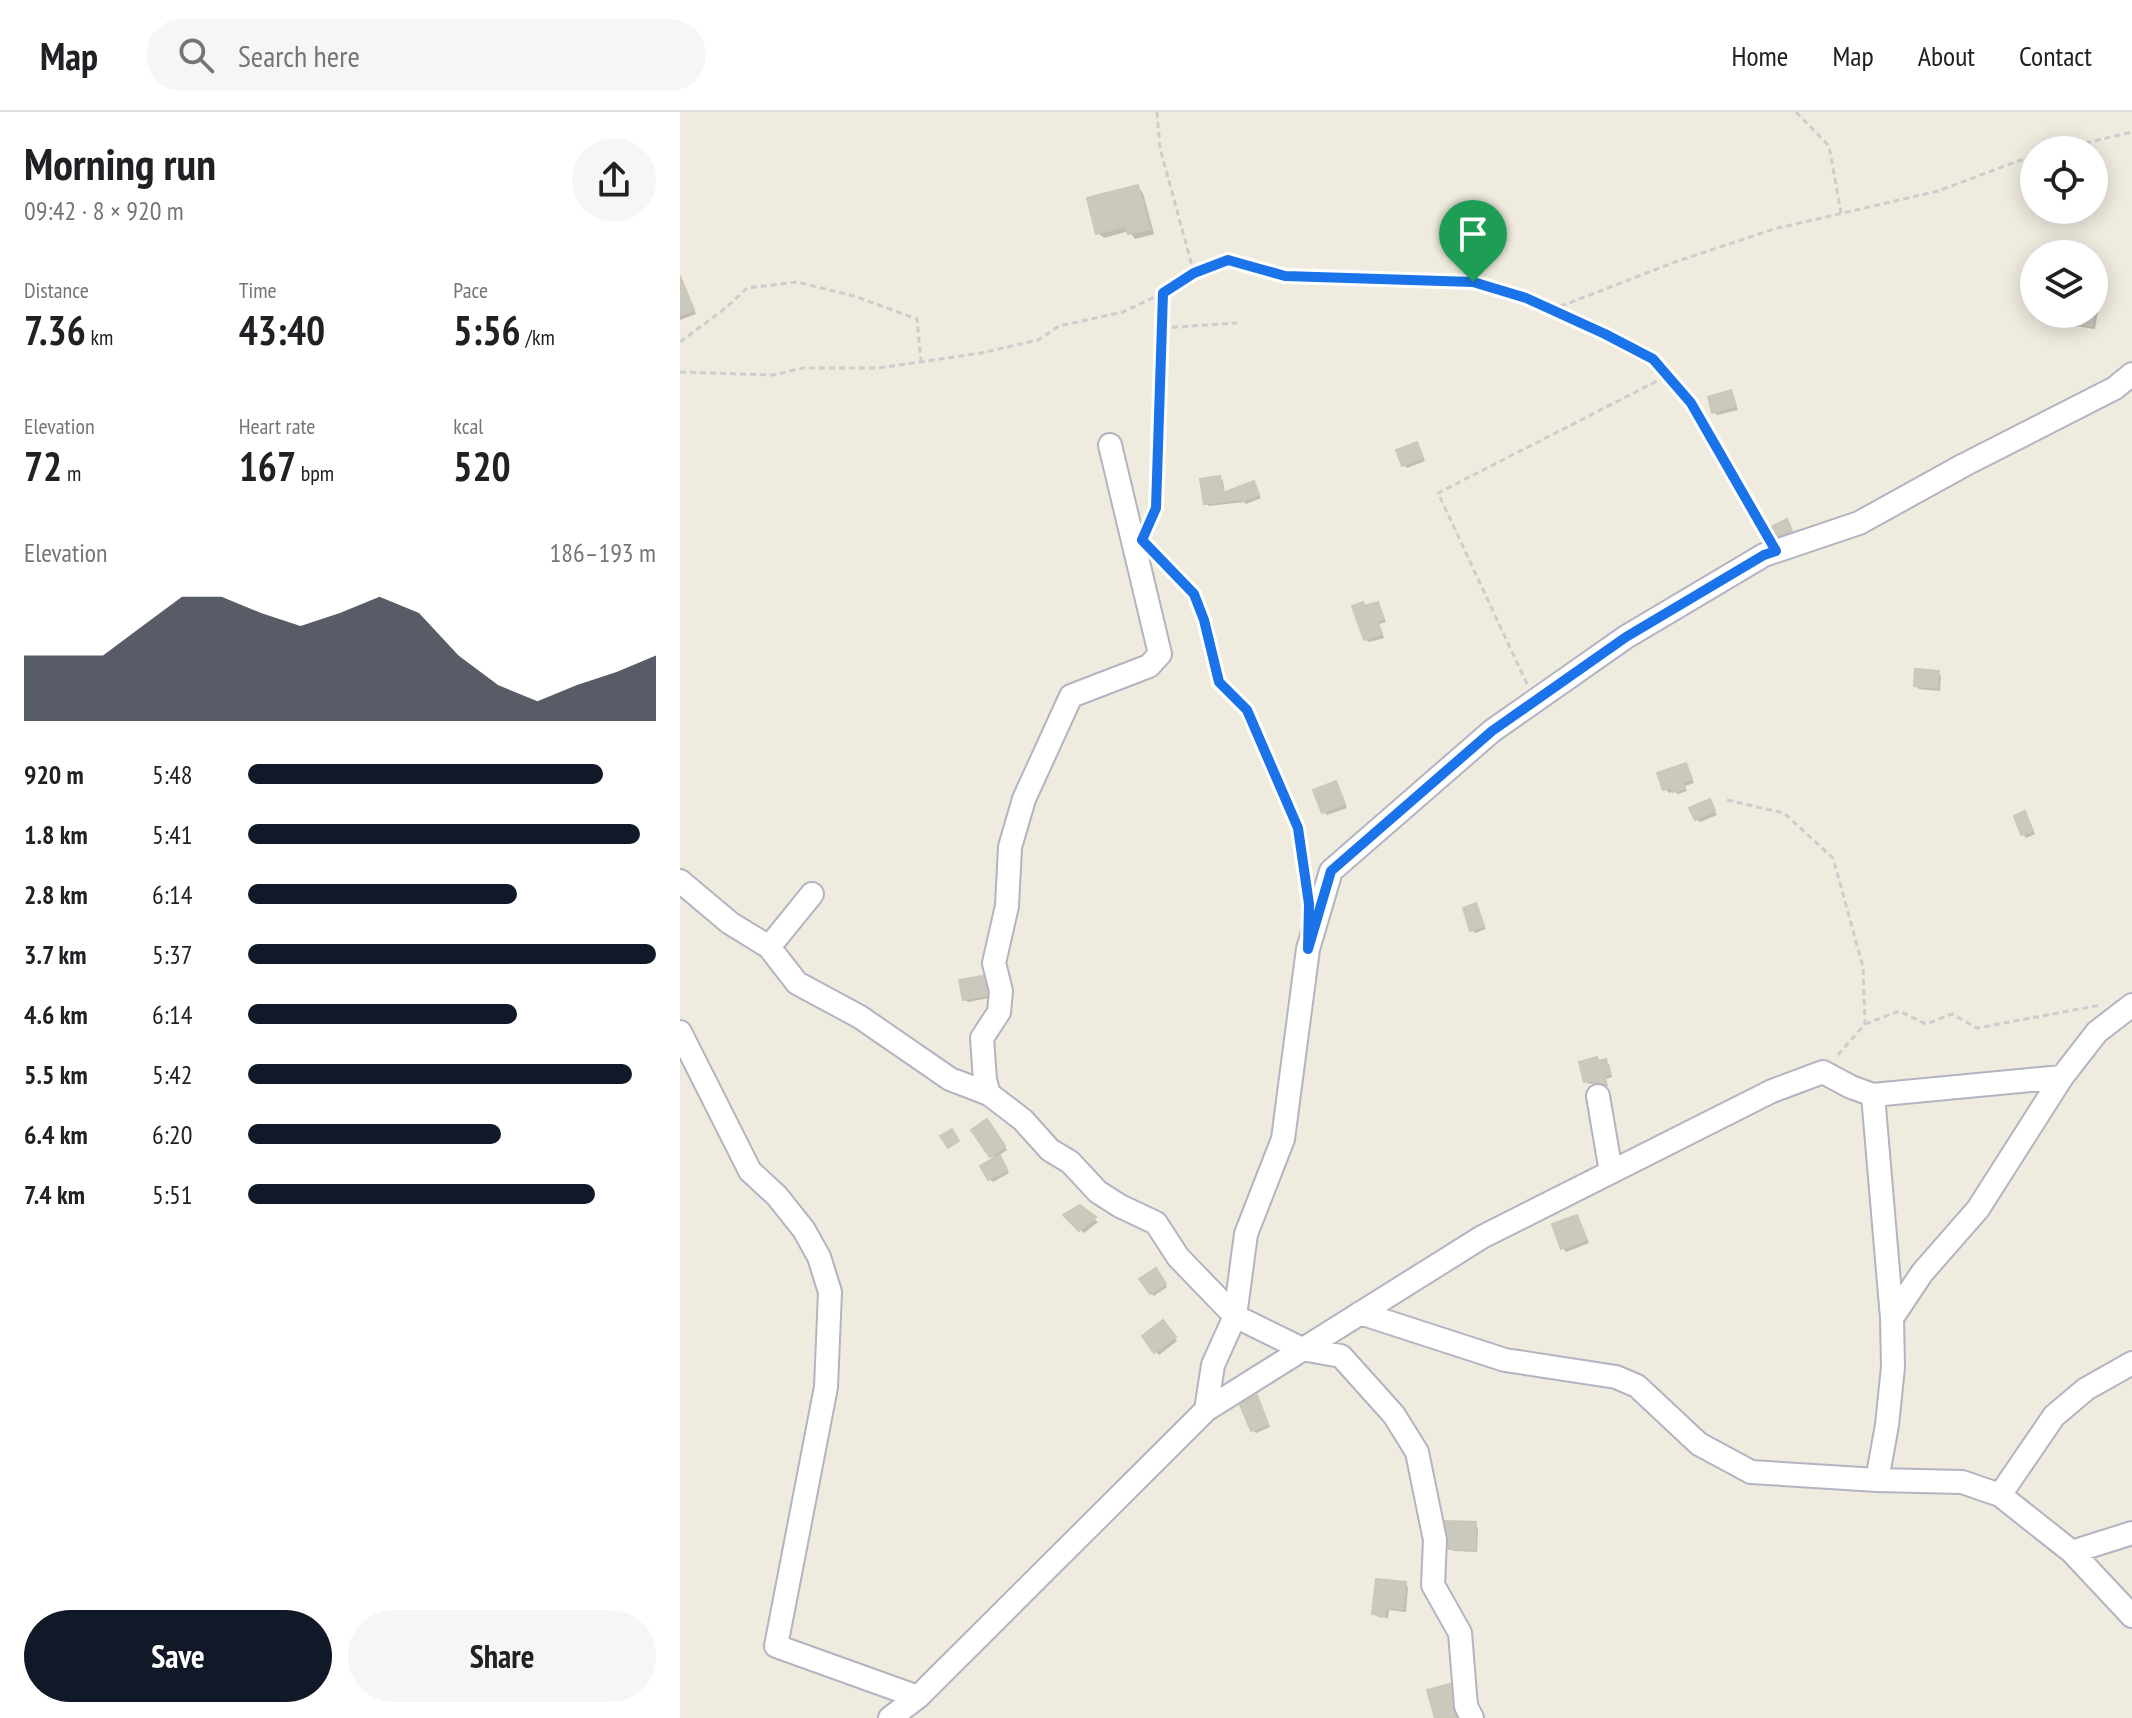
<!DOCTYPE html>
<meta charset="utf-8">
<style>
:root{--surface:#fff;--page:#f6f6f6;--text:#202124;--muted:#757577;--line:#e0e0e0;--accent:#111827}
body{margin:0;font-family:"PT Sans Narrow",sans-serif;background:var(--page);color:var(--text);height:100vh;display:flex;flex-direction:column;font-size:30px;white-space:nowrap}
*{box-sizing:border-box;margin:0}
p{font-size:26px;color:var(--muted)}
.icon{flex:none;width:44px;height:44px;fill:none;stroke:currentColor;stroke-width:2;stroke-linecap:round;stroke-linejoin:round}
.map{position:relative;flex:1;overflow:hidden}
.details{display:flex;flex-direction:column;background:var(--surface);width:680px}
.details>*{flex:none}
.fabs{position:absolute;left:1340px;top:24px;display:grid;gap:16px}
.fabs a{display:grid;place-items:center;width:88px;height:88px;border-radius:50%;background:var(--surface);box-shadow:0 4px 20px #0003;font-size:40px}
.pin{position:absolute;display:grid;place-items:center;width:68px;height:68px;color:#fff;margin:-82px -34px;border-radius:50% 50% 50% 0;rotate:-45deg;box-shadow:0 0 8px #0007}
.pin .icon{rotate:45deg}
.round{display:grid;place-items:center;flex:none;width:84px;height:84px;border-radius:42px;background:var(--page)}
.summary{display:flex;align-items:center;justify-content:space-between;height:136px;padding:0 24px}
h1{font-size:44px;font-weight:700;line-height:60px}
.stats{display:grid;grid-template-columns:repeat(3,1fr);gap:12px;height:136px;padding:8px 24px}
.stats div{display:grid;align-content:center}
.stats b{font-size:40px;font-weight:700}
.stats small{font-size:22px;font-weight:400}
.stats p{font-size:22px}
.chart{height:224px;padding:16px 24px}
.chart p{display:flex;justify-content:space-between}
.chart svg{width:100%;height:144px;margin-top:8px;fill:var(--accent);opacity:.7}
.primary-button{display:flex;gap:16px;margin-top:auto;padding:16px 24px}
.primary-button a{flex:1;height:92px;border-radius:48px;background:var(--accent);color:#fff;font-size:32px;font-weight:700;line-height:92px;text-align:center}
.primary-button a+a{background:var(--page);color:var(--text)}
ul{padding:0 24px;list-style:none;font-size:26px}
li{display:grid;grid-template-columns:128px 96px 1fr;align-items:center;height:60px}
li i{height:20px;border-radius:10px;background:var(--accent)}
header{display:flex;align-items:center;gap:48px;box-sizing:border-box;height:112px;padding:0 40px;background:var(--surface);border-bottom:2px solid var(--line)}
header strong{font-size:38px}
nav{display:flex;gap:44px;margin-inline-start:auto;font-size:28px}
.search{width:560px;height:72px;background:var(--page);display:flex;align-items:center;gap:20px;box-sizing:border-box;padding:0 28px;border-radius:44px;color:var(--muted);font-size:30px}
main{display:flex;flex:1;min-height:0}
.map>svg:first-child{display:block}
.shadow{fill:#0003}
.building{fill:#cbc9bd;stroke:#ccc8b8;stroke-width:2}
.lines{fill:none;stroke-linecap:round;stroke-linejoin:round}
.minor-casing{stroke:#b3b3c2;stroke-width:26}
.path{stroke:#cdcdcd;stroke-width:3;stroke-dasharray:6 4;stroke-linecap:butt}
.minor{stroke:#fff;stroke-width:22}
.route-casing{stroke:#fff;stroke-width:16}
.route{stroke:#1a73e8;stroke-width:10}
</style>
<header>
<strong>Map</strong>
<div class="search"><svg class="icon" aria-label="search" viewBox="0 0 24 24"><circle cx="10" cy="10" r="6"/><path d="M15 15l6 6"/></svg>Search here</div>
<nav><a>Home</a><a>Map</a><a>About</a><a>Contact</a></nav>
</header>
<main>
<section class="details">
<div class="summary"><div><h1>Morning run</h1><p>09:42 · 8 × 920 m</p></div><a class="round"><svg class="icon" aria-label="share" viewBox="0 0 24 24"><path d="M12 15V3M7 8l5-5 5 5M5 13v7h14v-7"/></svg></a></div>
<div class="stats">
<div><p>Distance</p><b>7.36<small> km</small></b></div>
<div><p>Time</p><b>43:40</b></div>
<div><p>Pace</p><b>5:56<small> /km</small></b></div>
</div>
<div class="stats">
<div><p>Elevation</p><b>72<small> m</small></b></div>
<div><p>Heart rate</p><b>167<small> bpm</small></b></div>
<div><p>kcal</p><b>520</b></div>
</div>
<div class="chart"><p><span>Elevation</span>186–193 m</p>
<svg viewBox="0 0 160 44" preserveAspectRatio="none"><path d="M0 44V24L10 24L20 24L30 15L40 6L50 6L60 11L70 15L80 11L90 6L100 11L110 24L120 33L130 38L140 33L150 29L160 24V44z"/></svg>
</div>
<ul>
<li><b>920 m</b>5:48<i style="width:87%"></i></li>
<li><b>1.8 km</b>5:41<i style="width:96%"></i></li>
<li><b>2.8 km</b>6:14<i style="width:66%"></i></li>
<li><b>3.7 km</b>5:37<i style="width:100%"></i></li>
<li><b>4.6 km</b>6:14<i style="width:66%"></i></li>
<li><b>5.5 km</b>5:42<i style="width:94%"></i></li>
<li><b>6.4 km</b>6:20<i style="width:62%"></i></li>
<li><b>7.4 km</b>5:51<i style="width:85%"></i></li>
</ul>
<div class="primary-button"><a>Save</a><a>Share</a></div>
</section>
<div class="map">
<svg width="1452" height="1606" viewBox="0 0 1452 1606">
<rect width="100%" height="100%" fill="#f0ebdf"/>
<path class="shadow" d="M458,75L463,81L474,122L455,127L449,119L424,126L418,121Z
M5,178L16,202L0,208V179Z
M1414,196L1418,199L1415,217L1395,214L1391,211L1393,202H1414Z
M1051,281L1058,298L1037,303L1034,300Z
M737,333L745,349L727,356L723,352Z
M540,366L543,369L545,382L573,371L581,386L566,392L564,390L529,394L525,391Z
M1107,409L1114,422L1100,427L1096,424Z
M697,492L706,510L699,512L704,526L689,530L685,527L686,496Z
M1258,561L1261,564L1260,579L1239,577L1236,574Z
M1005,653L1014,671L1005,674L1007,679L998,682L994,679L989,681L985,677Z
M656,671L667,696L647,703L644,700Z
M1029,690L1037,703L1020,710L1016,707Z
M1345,701L1355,722L1346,726L1343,722Z
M795,793L806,817L795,821L792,818Z
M302,866L306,869L309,886L288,890L284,887Z
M917,948L929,952L932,965L926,967L928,974H918L916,971L909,972L906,969Z
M310,1013L327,1038L318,1044L329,1061L313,1070L309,1067L316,1048L311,1043Z
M399,1096L418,1110L404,1121L386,1104Z
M896,1105L909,1131L886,1140L883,1136Z
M478,1162L487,1175L474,1184L471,1181Z
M486,1214L497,1229L479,1243L465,1225Z
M576,1286L590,1315L576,1321L572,1318Z
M795,1412L798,1416L797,1440L774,1439L771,1436Z
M725,1472L728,1475L726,1500L709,1498L708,1506L698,1505L694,1501Z
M770,1574L773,1577L778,1606H757L750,1580Z"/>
<path class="building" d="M458,73L470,117L448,122L445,114L416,122L407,86Z
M0,164L14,198L0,203Z
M1375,202H1414L1412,214L1375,210Z
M1051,278L1056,294L1032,301L1028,285Z
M737,330L743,346L722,354L716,338Z
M540,364L543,381L574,369L579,383L561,390L560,387L524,392L520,367Z
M1107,407L1112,419L1095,425L1091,415Z
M683,490L684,494L698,490L704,507L697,509L702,522L684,528L672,494Z
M1235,557L1259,559L1257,576L1234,574Z
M1006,651L1012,667L1003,670L1005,676L993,680L991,676L983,678L977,661Z
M656,669L665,692L642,701L633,678Z
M1030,687L1035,699L1015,708L1009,696Z
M1345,699L1353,719L1341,723L1334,704Z
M796,791L804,814L790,819L783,796Z
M303,864L307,883L283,888L279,868Z
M917,945L918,949L926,947L930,962L924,964L926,972L913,971L912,968L904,970L899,950Z
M307,1007L325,1034L310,1045L291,1018Z
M272,1017L279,1029L268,1036L260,1024Z
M320,1043L327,1058L308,1068L300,1054Z
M400,1093L416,1105L399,1119L383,1103Z
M897,1103L907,1128L881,1137L872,1112Z
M476,1156L486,1172L470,1182L459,1167Z
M483,1208L496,1225L474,1241L462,1224Z
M577,1283L588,1312L571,1319L560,1293Z
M765,1409L796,1410L795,1438L769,1437Z
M696,1467L726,1470L723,1497L706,1496L705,1504L692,1502Z
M770,1572L776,1605L755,1606L747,1578Z"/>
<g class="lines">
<g class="minor-casing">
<path id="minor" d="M430,333L480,542L469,554L391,584L344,687L330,735L327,794L314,851L321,879L319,900L302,926L305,968L309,982L343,1008L370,1038L390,1050L418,1080L440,1094L476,1111L498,1145L555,1204
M0,769L50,811L89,835
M132,782L89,835L117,871L180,905L270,967L309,982
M0,920L70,1059L97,1084L124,1118L139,1145L150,1180L146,1275L96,1534L238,1585
M1382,965L1298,1097L1242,1161L1212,1206L1213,1255L1207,1313L1197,1368L1282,1370L1320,1383L1374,1304L1406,1277L1452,1251
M1193,983L1212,1206
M918,984L931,1060
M680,1201L825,1248L936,1265L957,1274L1019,1332L1071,1360L1197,1368
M555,1204L566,1122L603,1027L628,837L651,759L812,619L946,525L1084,443L1179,411L1284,353L1435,276L1452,262
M526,1298L533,1253L555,1204L622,1237L661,1244L714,1303L737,1340L755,1428L753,1473L780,1521L786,1594L792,1606
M1320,1383L1392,1440L1452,1504
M1392,1440L1452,1421
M210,1606L238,1585L526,1298L802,1125L1092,979L1143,960L1171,975L1193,983L1382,965L1417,920L1452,893"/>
</g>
<path class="path" d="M477,0L480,36L514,161L548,148L605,164L793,170L846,186L925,222L973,247L1011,291L1087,422
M1116,0L1149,34L1161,101
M1376,38L1452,20
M871,198L995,150L1094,117L1258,79L1354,43
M482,216L557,211
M0,230L47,195L67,176L117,170L174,184L237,207L241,249
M0,260L93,263L123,256H199L301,241L358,228L379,214L443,200L483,181
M468,414L476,396L483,181L514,161
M476,443L514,482L524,508L539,570L567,598L618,716L626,773
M847,572L758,381L987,264
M1047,688L1104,701L1153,746L1183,855L1185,912L1156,945
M1185,912L1219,899L1246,912L1272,902L1297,916L1421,893"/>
<use href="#minor" class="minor"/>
</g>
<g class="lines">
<g class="route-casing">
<path id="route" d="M548,148L605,164L793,170L846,186L925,222L973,247L1011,291L1096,439L1084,443L946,525L812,619L651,759L628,837L629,792L618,716L567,598L539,570L524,508L514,482L462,428L476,396L483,181L514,161Z"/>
</g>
<use href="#route" class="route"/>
</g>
</svg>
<div class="fabs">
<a><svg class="icon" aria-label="locate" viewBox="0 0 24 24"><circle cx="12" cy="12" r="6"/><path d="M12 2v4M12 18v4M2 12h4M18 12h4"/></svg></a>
<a><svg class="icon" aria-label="layers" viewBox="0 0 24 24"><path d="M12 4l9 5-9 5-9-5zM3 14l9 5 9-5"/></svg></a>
</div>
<div class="pin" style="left:793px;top:170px;background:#1e9e55"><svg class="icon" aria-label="arrive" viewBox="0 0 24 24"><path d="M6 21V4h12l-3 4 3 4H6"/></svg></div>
</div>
</main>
